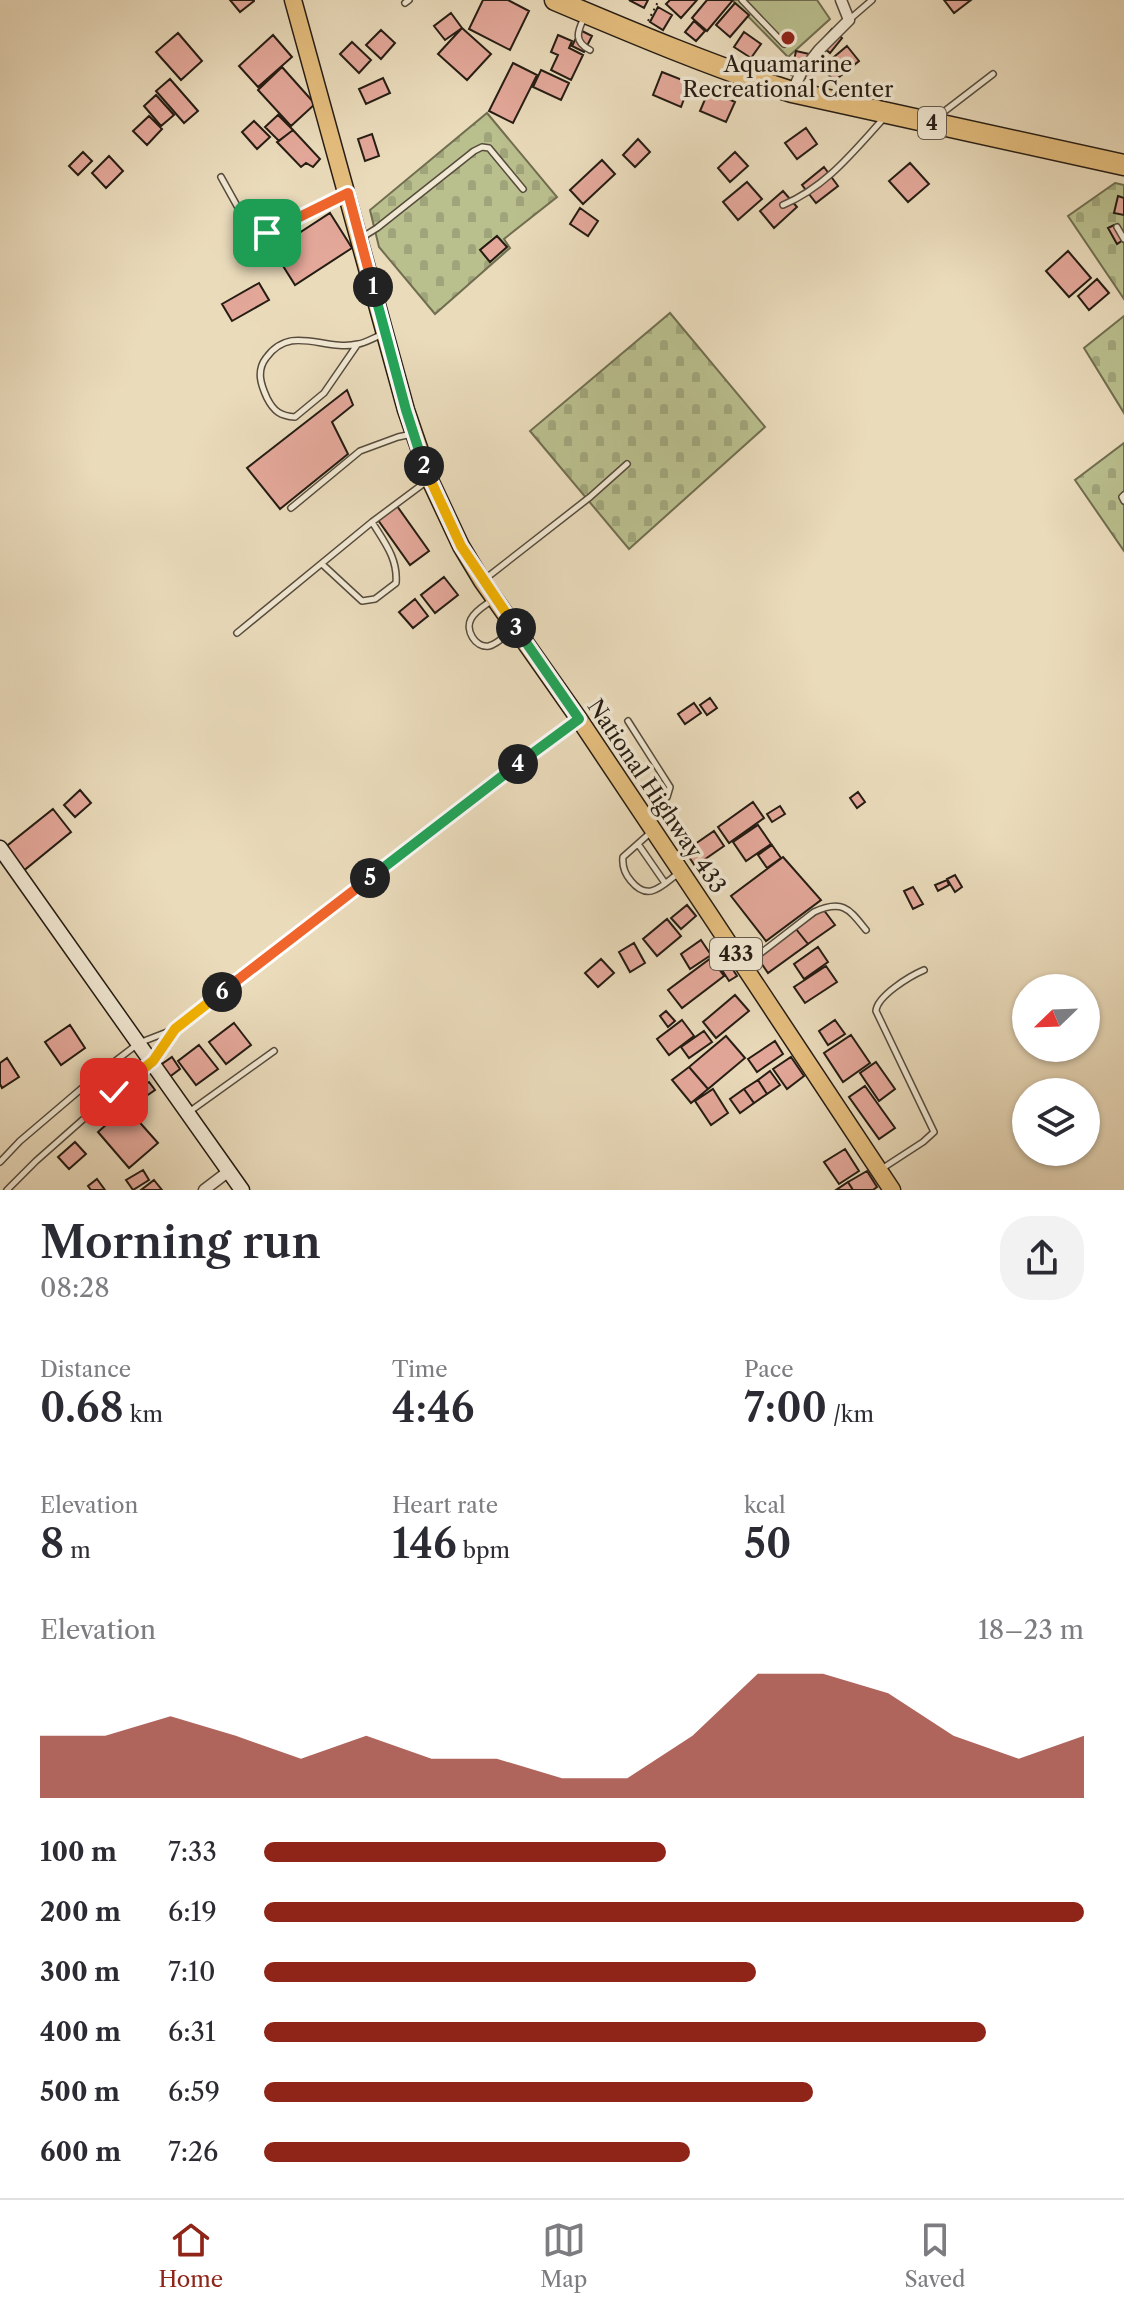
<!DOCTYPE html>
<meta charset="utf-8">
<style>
:root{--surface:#fff;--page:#f2f2f3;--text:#2b2b33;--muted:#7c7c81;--line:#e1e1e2;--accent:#8f2418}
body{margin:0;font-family:"Libre Caslon Text",serif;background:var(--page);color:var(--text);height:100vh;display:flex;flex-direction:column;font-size:30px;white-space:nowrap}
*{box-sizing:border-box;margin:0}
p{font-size:26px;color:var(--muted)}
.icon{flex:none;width:44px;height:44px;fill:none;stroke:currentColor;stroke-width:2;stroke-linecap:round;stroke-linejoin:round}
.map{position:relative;height:1190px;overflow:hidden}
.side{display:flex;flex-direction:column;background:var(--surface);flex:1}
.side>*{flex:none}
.needle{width:52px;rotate:247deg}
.controls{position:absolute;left:1012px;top:974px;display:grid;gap:16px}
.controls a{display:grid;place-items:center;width:88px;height:88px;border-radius:50%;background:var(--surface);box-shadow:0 2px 6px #0004;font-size:40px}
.pin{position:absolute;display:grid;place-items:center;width:68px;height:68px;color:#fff;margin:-34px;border-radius:16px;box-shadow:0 4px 12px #0006}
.km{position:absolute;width:40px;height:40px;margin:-20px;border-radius:50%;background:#222;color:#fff;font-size:22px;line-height:40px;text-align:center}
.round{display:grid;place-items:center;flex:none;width:84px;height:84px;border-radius:32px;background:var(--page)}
.summary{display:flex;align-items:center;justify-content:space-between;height:136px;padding:0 40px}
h1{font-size:44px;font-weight:600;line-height:60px}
.figures{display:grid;grid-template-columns:repeat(3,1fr);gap:12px;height:136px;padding:8px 40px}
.figures div{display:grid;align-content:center}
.figures b{font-size:40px;font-weight:600}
.figures small{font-size:22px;font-weight:400}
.figures p{font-size:22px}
.chart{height:224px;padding:16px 40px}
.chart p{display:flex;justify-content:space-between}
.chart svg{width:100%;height:144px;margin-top:8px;fill:var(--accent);opacity:.7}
ul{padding:0 40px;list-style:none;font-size:26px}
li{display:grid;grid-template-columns:128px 96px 1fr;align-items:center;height:60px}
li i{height:20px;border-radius:10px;background:var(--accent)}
.menu{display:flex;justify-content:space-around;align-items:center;height:112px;border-top:2px solid var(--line);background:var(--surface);font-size:22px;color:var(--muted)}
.menu a{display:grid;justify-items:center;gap:4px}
.menu .current{color:var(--accent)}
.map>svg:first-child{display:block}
.cemetery{fill:url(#cemetery-stones);stroke:#706e50;stroke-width:2}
.park{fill:#babf8e;stroke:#706e50;stroke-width:2}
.building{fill:#e4a89a;stroke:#251c13;stroke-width:2}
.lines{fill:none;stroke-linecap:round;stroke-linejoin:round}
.lane-casing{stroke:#564c3d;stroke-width:8}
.street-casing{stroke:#564c3d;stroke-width:13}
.secondary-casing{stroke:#251c13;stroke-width:17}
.primary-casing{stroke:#251c13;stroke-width:19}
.highway-casing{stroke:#251c13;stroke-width:23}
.path{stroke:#251c13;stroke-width:2;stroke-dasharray:2 4;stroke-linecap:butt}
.lane{stroke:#f1e8d3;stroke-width:5}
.street{stroke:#f1e8d3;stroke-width:10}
.secondary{stroke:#f1e8d3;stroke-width:14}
.primary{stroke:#e5be7e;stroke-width:16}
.highway{stroke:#e5be7e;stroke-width:20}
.split-1-casing{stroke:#fff;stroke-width:16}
.split-2-casing{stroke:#fff;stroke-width:16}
.split-3-casing{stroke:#fff;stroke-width:16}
.split-4-casing{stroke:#fff;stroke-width:16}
.split-5-casing{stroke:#fff;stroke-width:16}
.split-6-casing{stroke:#fff;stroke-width:16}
.split-7-casing{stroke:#fff;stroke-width:16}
.split-1{stroke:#f0652b;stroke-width:10}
.split-2{stroke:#22a559;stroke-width:10}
.split-3{stroke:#f5b400;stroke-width:10}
.split-4{stroke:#22a559;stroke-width:10}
.split-5{stroke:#22a559;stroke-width:10}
.split-6{stroke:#f0652b;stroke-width:10}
.split-7{stroke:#f5b400;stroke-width:10}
.poi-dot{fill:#8f2418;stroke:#f1e8d3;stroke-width:3}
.labels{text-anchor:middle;stroke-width:7;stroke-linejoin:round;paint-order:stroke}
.shield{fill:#f1e8d3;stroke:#62594d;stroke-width:2}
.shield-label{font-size:20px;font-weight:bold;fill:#251c13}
.poi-label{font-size:22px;fill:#251c13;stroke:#f1e8d3}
.street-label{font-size:22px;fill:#251c13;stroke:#f1e8d3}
</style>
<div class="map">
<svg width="1124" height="1190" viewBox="0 0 1124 1190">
<defs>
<pattern id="cemetery-stones" width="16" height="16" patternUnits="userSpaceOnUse" patternTransform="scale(2)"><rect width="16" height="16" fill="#babf8e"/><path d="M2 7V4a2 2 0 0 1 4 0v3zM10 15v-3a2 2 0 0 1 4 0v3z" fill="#a0a47a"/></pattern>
</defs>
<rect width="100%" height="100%" fill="#eadbbb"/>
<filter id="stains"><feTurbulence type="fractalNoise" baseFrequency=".0025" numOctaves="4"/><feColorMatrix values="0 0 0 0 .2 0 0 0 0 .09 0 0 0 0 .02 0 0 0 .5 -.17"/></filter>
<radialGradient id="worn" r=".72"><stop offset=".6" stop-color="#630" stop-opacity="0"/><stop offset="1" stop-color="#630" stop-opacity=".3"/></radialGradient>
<path class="cemetery" d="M487,113L557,197L504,239L510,248L435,314L379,247L370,210Z
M1115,183L1124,185V299L1068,216Z
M670,313L765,427L629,549L530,431Z
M1124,316V413L1084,348Z
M1124,443V551L1075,480Z"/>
<path class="park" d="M732,0H817L830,19L788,57Z"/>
<path class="building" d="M230,0H254V1L240,12Z
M483,0H508L529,11L510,50L469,29Z
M629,0H648L644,8Z
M670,0H697L681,18L666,4Z
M707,0H733L707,31L692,18Z
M944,0H971L954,13Z
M735,3L749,15L730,37L716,25Z
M658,7L672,15L663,30L650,22Z
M451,13L462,28L445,40L434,26Z
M694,21L705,31L696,41L685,32Z
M462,28L491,54L467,80L438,54Z
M832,29L842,38L830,53L819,44Z
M381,30L395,43L381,59L366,45Z
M580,30L592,36L584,52L572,46Z
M744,32L761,44L751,58L734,47Z
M178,33L202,61L181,80L156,52Z
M273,35L292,57L258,87L239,66Z
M558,35L572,41L569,48L583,55L571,80L551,70L558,55L551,52Z
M352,42L371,60L359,73L340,54Z
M847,46L859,61L834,81L822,67Z
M796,51L818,56L813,80L791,75Z
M513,63L537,75L513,123L489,111Z
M282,67L315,104L291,126L258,90Z
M541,70L569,83L561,100L533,87Z
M662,72L690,83L681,107L653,95Z
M383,78L390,93L366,104L359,89Z
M170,79L198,111L184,123L156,91Z
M709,90L735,102L726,122L700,111Z
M156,95L174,115L161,126L144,106Z
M278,115L293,130L279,141L265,127Z
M149,116L162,129L147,145L133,131Z
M254,121L270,137L257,149L242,132Z
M806,128L817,144L797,159L785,143Z
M293,130L320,159L313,167L306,163L301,167L277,142Z
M372,134L379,156L365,161L358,139Z
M638,139L650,152L635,167L623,155Z
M83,152L92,161L78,175L69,166Z
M735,152L748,166L730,182L718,168Z
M109,156L123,171L106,188L92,173Z
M602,160L615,174L583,204L570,190Z
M910,163L929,184L908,202L889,181Z
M824,167L838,186L816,203L802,185Z
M747,182L762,199L738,220L723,202Z
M783,191L797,207L774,228L760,211Z
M1118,196L1124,198V215L1114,213Z
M580,208L598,221L588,236L570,224Z
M330,213L352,248L295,285L273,250Z
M1114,225L1123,240L1117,244L1108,228Z
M497,236L507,247L490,262L480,250Z
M1068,251L1091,278L1069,297L1046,271Z
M1097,279L1109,293L1089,310L1078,296Z
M259,283L269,300L232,321L222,304Z
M347,390L353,405L332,422L348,454L280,509L247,468Z
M397,506L429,551L410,565L378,520Z
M444,577L458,595L435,613L421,595Z
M415,599L428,616L413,628L399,612Z
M710,698L717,708L707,715L700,705Z
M694,703L701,713L685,724L678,714Z
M80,790L91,803L75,817L64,805Z
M858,792L865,802L857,808L850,798Z
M753,802L764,818L729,843L718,827Z
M780,806L785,814L772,822L767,814Z
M53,809L71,832L22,872L3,849Z
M758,825L771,844L746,861L733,842Z
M714,831L724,846L695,866L685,851Z
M772,845L781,858L767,868L758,855Z
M783,857L821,900L766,941L731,896Z
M955,875L962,887L955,892L947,879Z
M947,880L949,885L938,891L935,885Z
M913,887L923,904L913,909L904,891Z
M687,905L696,916L681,929L671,918Z
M823,909L835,925L808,944L796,929Z
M667,919L681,936L657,956L643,939Z
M796,929L808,944L768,973L757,957Z
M701,940L711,955L690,969L681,954Z
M634,943L645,963L630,972L619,952Z
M818,947L828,962L804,979L794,964Z
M711,958L724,976L682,1008L668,990Z
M601,959L614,973L598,987L585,973Z
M730,965L737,976L729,981L722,970Z
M826,966L837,982L805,1003L794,987Z
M735,995L749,1011L716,1038L703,1022Z
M666,1011L675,1021L668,1027L660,1016Z
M682,1020L694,1036L669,1055L657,1039Z
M835,1020L845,1034L828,1045L819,1031Z
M234,1023L251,1045L226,1064L209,1042Z
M70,1025L85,1048L61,1065L45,1042Z
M704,1031L712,1042L689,1058L681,1047Z
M851,1035L870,1063L843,1082L824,1053Z
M726,1036L745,1058L708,1089L689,1067Z
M775,1041L783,1054L757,1072L748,1059Z
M199,1045L218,1069L196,1085L178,1061Z
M172,1057L180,1069L168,1078L159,1066Z
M791,1057L804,1076L787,1089L773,1069Z
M7,1058L19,1077L2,1088L0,1084V1063Z
M876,1062L895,1089L879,1101L860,1073Z
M689,1067L708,1089L691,1103L672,1080Z
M770,1071L780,1085L767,1094L758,1080Z
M758,1080L767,1094L754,1103L744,1089Z
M149,1082L155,1090L142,1099L136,1091Z
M865,1086L895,1128L879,1139L849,1097Z
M713,1089L728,1113L711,1125L695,1101Z
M744,1089L754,1103L740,1113L730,1099Z
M126,1107L158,1143L129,1168L98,1132Z
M75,1142L86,1154L69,1169L58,1157Z
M845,1149L859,1171L839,1184L824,1162Z
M143,1170L149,1180L133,1190L126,1180Z
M867,1171L877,1187L873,1190H853L848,1182Z
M97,1179L105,1190H91L88,1186Z
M154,1180L162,1190H141Z
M848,1182L853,1190H836Z"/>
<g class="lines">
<g class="lane-casing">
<path id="lane" d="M742,0L784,44
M405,3L409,0
M584,18C577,32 574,42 590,50
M850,19L872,0
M937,117L993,74
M221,177L251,231L267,233L343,196
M783,205C826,187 853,152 884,118
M1117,227L1124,239
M361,238L377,228L474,151L482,147L489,148L523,189
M357,345L324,393L295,417C281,416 274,412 267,398C261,385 256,371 266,358C291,323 324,352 358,344C365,343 373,338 381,335
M1124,495L1122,497L1124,501
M291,508L360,451L398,437L412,434
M322,564L362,601L375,599L396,583C398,559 385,543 372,522
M485,579L590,497L627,464
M491,601C484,606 475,611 471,619C465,630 475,648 489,646C497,644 505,636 511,631
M237,633L372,522L427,481
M628,721L670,787L667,797L648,814
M650,833L623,857C622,866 624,873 631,881C649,903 662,885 680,872
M638,844L665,883
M748,963L814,912C843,899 849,909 866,930
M189,1112L274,1051
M0,1162L20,1141L101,1072L139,1043L175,1029L546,742L578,720
M880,1170L923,1142L934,1132L876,1011C877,996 910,976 924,970
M7,1190L36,1161L114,1092L153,1061L173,1031"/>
</g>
<g class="street-casing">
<path id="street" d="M792,92L801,73L819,50L849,20L841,0
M204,1190L229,1171"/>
</g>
<g class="secondary-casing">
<path id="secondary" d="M0,848L242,1190"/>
</g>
<g class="primary-casing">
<path id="primary" d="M293,0L406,410L430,480L461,546L482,581L579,719L706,909L892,1190"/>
</g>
<g class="highway-casing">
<path id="highway" d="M555,0C633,33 711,66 792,92L1124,165"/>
</g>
<path class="path" d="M648,21L659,0"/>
<use href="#lane" class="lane"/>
<use href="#street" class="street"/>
<use href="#secondary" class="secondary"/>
<use href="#primary" class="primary"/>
<use href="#highway" class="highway"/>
</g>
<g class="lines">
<g class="split-1-casing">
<path id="split-1" d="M267,233L348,193L373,287"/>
</g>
<g class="split-2-casing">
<path id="split-2" d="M373,287L406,410L424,466"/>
</g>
<g class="split-3-casing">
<path id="split-3" d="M424,466L461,546L516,628"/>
</g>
<g class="split-4-casing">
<path id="split-4" d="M516,628L579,719L518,764"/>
</g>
<g class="split-5-casing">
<path id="split-5" d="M370,878L518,764"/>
</g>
<g class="split-6-casing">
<path id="split-6" d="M222,992L370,878"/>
</g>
<g class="split-7-casing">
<path id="split-7" d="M114,1092L153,1061L175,1029L222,992"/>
</g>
<use href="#split-1" class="split-1"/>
<use href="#split-2" class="split-2"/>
<use href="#split-3" class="split-3"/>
<use href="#split-4" class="split-4"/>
<use href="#split-5" class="split-5"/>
<use href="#split-6" class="split-6"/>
<use href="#split-7" class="split-7"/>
</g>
<circle class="poi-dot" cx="788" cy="38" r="8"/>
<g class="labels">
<g class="shield">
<rect x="918" y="107" width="28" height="32" rx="6"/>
<rect x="710" y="938" width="52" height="32" rx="6"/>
</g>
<g class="shield-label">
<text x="932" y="130">4</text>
<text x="736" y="961">433</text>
</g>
<g class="poi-label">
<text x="788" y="72">Aquamarine<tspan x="788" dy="25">Recreational Center</tspan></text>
</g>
<g class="street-label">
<text transform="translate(657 796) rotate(56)" y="8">National Highway 433</text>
</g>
</g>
<rect width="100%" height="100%" filter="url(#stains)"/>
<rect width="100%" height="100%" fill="url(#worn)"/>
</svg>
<div class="controls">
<a><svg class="needle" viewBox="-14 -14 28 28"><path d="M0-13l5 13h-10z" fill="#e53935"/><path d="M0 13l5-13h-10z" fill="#7c7c81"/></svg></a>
<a><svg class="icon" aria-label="layers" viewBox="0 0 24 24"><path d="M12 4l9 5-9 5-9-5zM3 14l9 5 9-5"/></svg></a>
</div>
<div class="pin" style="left:267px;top:233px;background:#1e9e55"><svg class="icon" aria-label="arrive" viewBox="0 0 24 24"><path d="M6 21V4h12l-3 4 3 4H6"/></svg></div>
<div class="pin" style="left:114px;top:1092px;background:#d93025"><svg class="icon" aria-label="check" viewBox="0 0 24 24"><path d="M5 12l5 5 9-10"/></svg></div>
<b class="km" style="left:373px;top:287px">1</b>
<b class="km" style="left:424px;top:466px">2</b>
<b class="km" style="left:516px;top:628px">3</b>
<b class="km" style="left:518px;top:764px">4</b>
<b class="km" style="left:370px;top:878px">5</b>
<b class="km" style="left:222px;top:992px">6</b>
</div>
<section class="side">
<div class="summary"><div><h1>Morning run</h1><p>08:28</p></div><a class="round"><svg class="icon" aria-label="share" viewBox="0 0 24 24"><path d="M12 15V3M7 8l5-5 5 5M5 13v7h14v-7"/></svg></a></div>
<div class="figures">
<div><p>Distance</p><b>0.68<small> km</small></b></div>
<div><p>Time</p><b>4:46</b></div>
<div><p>Pace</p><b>7:00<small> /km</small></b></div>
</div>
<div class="figures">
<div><p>Elevation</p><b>8<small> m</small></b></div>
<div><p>Heart rate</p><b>146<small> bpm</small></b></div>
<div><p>kcal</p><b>50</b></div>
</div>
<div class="chart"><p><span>Elevation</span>18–23 m</p>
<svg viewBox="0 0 160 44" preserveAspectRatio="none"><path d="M0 44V25L10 25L20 19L30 25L40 32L50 25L60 32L70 32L80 38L90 38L100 25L110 6L120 6L130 12L140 25L150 32L160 25V44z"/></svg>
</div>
<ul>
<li><b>100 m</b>7:33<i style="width:49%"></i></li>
<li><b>200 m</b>6:19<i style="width:100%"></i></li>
<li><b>300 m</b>7:10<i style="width:60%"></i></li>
<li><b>400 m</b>6:31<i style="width:88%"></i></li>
<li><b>500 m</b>6:59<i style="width:67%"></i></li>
<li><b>600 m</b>7:26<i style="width:52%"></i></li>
</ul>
</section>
<nav class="menu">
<a class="current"><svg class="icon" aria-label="home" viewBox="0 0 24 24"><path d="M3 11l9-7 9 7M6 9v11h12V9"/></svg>Home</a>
<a><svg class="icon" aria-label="map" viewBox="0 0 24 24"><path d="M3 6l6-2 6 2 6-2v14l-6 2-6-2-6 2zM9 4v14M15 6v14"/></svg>Map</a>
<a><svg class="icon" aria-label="saved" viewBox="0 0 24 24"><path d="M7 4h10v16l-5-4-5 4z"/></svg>Saved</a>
</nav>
